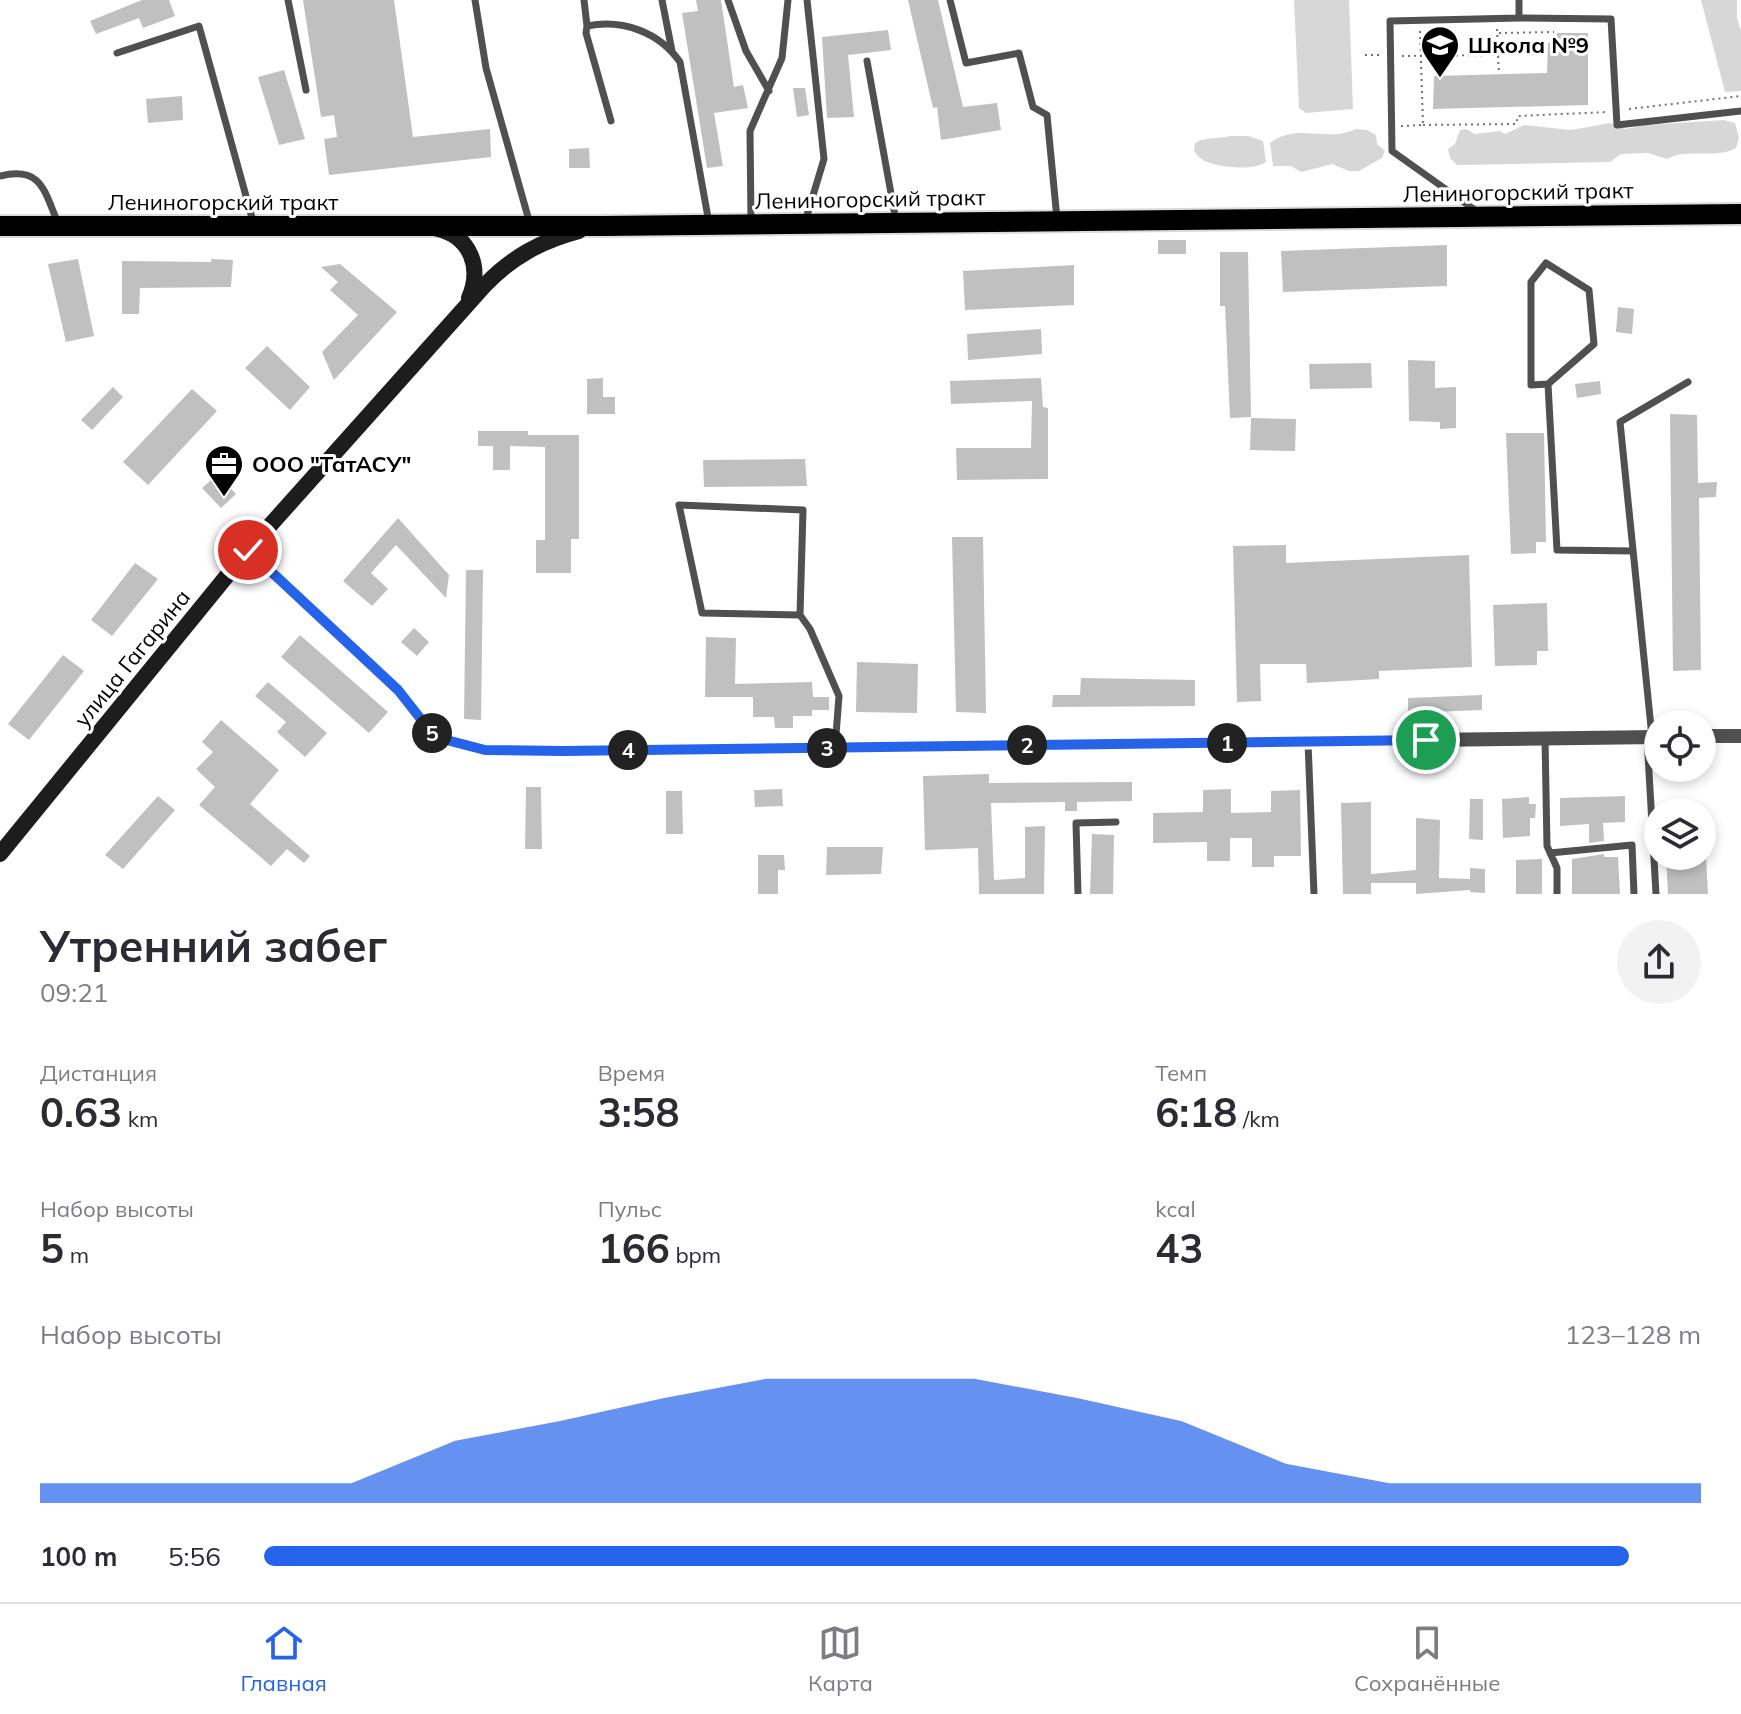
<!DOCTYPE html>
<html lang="ru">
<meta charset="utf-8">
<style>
:root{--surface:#fff;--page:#f2f2f3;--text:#2b2b33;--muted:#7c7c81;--line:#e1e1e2;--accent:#2563eb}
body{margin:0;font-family:Mulish,sans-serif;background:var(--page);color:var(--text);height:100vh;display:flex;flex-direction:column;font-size:30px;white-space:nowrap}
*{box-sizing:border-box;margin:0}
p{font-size:26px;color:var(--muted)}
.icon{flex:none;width:44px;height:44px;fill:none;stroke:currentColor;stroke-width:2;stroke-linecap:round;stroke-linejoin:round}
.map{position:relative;height:894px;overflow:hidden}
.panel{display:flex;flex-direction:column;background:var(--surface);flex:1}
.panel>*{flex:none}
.controls{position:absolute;left:1644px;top:710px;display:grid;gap:16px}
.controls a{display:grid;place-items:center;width:72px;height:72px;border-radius:50%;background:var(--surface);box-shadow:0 4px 12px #0003;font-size:40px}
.pin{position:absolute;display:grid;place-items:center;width:68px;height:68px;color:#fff;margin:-34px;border:4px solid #fff;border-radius:50%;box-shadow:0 2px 8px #0007}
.km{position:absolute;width:40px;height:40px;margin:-20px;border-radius:50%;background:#222;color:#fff;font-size:22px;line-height:40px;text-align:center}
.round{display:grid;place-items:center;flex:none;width:84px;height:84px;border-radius:42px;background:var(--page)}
.head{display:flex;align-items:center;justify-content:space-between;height:136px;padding:0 40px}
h1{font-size:44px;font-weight:700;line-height:60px}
.metrics{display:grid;grid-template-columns:repeat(3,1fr);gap:12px;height:136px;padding:8px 40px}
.metrics div{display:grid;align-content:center}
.metrics b{font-size:40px;font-weight:700}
.metrics small{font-size:22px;font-weight:400}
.metrics p{font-size:22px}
.chart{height:224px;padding:16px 40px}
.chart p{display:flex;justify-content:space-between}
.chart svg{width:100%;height:144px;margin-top:8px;fill:var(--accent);opacity:.7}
ul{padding:0 40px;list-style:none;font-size:26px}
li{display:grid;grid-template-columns:128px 96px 1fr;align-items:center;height:60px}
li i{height:20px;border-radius:10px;background:var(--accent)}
.menu{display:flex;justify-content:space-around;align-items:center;height:112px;border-top:2px solid var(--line);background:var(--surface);font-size:22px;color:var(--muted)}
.menu a{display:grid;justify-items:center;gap:4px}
.menu .on{color:var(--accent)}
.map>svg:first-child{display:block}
.green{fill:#d7d7d7}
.building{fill:#c0c0c0}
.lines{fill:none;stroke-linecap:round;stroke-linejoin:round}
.primary-casing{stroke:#dbdbdb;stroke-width:24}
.path{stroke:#727272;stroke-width:2;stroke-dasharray:2 4;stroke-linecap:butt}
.lane{stroke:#505050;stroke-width:7}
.street{stroke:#505050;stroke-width:14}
.secondary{stroke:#1d1d1d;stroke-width:16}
.primary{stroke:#000;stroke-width:20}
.route-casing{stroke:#fff;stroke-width:16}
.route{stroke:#2563eb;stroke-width:10}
.labels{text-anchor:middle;stroke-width:6;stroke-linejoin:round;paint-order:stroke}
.poi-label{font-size:22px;font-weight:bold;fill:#000;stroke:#fff;text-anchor:start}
.street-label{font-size:22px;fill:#000;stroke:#fff}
</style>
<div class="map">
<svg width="1741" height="894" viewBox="0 0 1741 894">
<rect width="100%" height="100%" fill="#fff"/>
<path class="green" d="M1294,0H1349L1353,109L1306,113L1299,108Z
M1701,0H1737V18L1741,31V91L1725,92Z
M1724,120L1735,123L1739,138L1736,148C1714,160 1687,147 1667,159L1648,153L1621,154L1610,162L1457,165L1450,158L1448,149L1455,144L1460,130L1466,129L1475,134L1500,131L1505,134L1524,125L1571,130L1610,123L1625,129L1647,125Z
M1356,129L1367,130L1376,135L1377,144L1385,151L1382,158L1359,171H1349L1332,164L1301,172L1291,166H1273L1270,143C1298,122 1325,143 1356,129Z
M1230,136H1248L1263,141L1266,162C1254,171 1217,168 1203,160C1200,158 1196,154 1194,151L1195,143C1204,137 1218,139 1230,136Z"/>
<path class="building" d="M142,0H169L175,16L143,28L139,18L96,34L90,21Z
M303,0H394L413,137L490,129L491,157L329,175L324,139L337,137L334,115L321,117Z
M696,0H721L734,87L743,85L748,108L714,113L723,166L707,168L682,13L698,11Z
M908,0H938L963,107L997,103L1001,130L941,140L937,107L933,108Z
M888,30L891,50L848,55L854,117L827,118L822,37Z
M1557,33H1588V105L1433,109L1434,76L1547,73L1548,43H1557Z
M284,70L305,139L279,145L258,77Z
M793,88H805L809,115L797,117Z
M182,96L183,120L148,123L146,99Z
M589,148L590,168H569V149Z
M1158,240H1186V254H1158Z
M1447,245V286L1283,292L1281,251Z
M1220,252H1248L1251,417L1230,418L1225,306H1220Z
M78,259L94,336L66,342L48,264Z
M211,259L233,260L231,287L140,288L139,314H122V261L211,262Z
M340,264L397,312L334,380L322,352L358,315L330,290L338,282L321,267Z
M1074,265V305L965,310L963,271Z
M1618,307L1634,309L1632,334L1616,332Z
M1041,329L1042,354L968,360L967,334Z
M267,346L310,387L290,410L245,368Z
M1408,360L1435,361V388L1456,387V428L1440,429V422L1409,421Z
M1371,363L1372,388L1310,389L1309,364Z
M603,378V397H615V414H587V379Z
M1041,378L1043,407L1048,408V479L957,480L956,448H1031L1032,401L951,404L950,381Z
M1600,381L1601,394L1577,398L1575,384Z
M113,387L123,397L92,430L81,420Z
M192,389L217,411L148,485L123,462Z
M1670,414L1697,415L1698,483L1717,482L1716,497L1699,498L1701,670L1673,671Z
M1251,418L1296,419L1295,451L1250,450Z
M478,431H528V435H579V539H571V573H536V540H545V447L510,446V470H493V446H478Z
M1506,433H1544L1546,542H1536V553L1511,554Z
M805,459L807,486L704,487L703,460Z
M218,474L236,494L221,508L202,488Z
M398,518L449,575L446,598L396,545L371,573L388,589L372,606L343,581Z
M952,537H983L986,713L956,712Z
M1286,545V563L1469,555L1472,667L1379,671V679L1307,683L1306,664H1260L1261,701L1237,702L1233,546Z
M135,563L158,579L112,636L91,620Z
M466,570H483L481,720L464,719Z
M1547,603L1548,651H1537V665L1495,666L1493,605Z
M414,628L429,642L417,656L401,642Z
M300,635L388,712L369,733L281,657Z
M706,637L736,638L735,684L812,682L813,697H829V710H812V716H793V728H775L774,717H753V697H705Z
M63,655L84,671L29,740L8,724Z
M857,662L918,664L917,713L856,712Z
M1081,678L1195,680V706L1052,707L1053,695H1080Z
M268,682L327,733L305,757L277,732L286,722L255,696Z
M1482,695V710L1408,713V698Z
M221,720L279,770L250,804L310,856L304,863L287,849L271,866L199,805L215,787L196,769L213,752L202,742Z
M989,774V783L1132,782V801L1077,802V811H1065V802L991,803L994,880L1025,878V827L1045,826L1044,894H979L978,848L925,850L923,776Z
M526,787H541L542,849H525Z
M782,789L783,806L755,807L754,790Z
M1231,789V813L1271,812V791L1300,790L1301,856H1274V867H1252V838H1230V861H1207V842L1153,843V813L1203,812V790Z
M666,791H682L683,834H666Z
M158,796L175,810L123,869L105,855Z
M1625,796V822L1603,823L1604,841L1589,843V824L1560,826V798Z
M1529,797V804H1536L1535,818H1530V836L1503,838L1502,799Z
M1470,799H1483V840L1469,839Z
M1371,802V874L1416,870V818L1440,820L1439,878L1470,879V868L1485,869V893L1470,892V890L1416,894V883H1371V894H1343L1341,803Z
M1092,834L1114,835L1113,894H1090Z
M827,847H883L881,874L826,875Z
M1604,854V857H1618L1620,894H1572V859Z
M758,855H784L785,870H778V894H758Z
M1666,856H1706L1708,894H1668Z
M1542,859V894H1516V860Z"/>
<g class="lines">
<g class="primary-casing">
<path id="primary" d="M0,226H604L1741,214"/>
</g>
<path class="path" d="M1499,33L1554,32
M1365,55H1380
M1402,56L1498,55L1497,29
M1498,56L1499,74
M1629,109L1741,96
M1423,125L1516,124L1518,116L1607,112
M1401,126L1423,125L1420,30"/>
<path class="lane" d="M288,0L306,90
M475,0L486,68L530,224
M584,0L587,26
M662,0L672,51
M728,0L746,51L769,91
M950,0L966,63L1019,53L1033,107L1047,115L1057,219
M1519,0V18L1611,19L1617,125L1741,111
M117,53L199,26L254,225
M867,61L896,221
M611,121L586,33L587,26C623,19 659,32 680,62L709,223
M0,176C42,166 44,191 58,223
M1475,210L1392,151L1390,21L1519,18
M751,222L750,131L782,58L788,0
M805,222L824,159L807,0
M1548,384L1531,385V282L1546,263L1589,290L1594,344L1548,384L1557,550L1633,551
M800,615L702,613L679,505L803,510L800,615L810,629L839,696L835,748
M1647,737L1656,894
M1652,737L1620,422L1688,382
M1545,738L1547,846L1557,868V894
M1308,742L1314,894
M1550,853L1632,845L1634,894
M1078,894L1076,823L1116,822"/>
<path class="street" d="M248,550L398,690L435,737L485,750L562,751L1658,737
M1702,736H1741"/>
<path class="secondary" d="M438,229C471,237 482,268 469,298
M0,854L248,550L485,285C512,257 541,241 579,231"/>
<use href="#primary" class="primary"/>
</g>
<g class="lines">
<g class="route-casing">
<path id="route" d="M248,550L398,690L435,737L485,750L562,751L1426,740"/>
</g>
<use href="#route" class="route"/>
</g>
<defs>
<g id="school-pin" transform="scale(2)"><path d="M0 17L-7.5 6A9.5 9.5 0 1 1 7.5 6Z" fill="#000" stroke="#fff"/><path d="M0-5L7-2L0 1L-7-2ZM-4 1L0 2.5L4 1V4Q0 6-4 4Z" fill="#fff"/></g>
<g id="office-pin" transform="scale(2)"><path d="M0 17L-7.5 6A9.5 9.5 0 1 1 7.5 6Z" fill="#000" stroke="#fff"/><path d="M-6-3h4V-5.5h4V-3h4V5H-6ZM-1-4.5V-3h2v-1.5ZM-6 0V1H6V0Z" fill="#fff"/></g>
</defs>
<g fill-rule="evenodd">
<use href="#school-pin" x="1440" y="45"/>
<use href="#office-pin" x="224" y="464"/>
</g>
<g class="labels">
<g class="poi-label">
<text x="1468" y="53">Школа №9</text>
<text x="252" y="472">ООО "ТатАСУ"</text>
</g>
<g class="street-label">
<text transform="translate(1518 192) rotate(-1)" y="8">Лениногорский тракт</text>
<text transform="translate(870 199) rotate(-1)" y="8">Лениногорский тракт</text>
<text x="223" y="210">Лениногорский тракт</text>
<text transform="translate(132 658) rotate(-51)" y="8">улица Гагарина</text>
</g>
</g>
</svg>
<div class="controls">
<a><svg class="icon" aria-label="locate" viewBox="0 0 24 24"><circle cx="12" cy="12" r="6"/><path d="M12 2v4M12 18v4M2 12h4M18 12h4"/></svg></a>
<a><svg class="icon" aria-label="layers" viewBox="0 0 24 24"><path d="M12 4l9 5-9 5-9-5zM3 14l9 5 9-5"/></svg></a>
</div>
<div class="pin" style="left:1426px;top:740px;background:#1e9e55"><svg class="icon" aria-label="arrive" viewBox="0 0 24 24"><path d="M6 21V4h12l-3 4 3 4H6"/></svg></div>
<div class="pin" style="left:248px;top:550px;background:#d93025"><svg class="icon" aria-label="check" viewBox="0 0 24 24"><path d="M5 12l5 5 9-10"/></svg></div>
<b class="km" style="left:1227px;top:743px">1</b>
<b class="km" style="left:1027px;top:745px">2</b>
<b class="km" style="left:827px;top:748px">3</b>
<b class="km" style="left:628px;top:750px">4</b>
<b class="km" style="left:432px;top:733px">5</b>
</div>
<section class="panel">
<div class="head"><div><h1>Утренний забег</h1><p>09:21</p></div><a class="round"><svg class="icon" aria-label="share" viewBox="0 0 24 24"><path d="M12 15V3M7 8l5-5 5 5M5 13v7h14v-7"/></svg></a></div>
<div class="metrics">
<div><p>Дистанция</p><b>0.63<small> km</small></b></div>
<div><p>Время</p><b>3:58</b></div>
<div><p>Темп</p><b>6:18<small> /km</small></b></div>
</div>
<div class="metrics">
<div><p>Набор высоты</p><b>5<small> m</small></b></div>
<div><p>Пульс</p><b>166<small> bpm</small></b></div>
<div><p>kcal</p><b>43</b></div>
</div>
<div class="chart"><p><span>Набор высоты</span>123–128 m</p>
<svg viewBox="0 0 160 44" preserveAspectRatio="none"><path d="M0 44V38L10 38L20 38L30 38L40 25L50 19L60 12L70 6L80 6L90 6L100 12L110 19L120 32L130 38L140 38L150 38L160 38V44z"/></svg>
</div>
<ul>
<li><b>100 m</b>5:56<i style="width:95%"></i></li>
</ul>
</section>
<nav class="menu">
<a class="on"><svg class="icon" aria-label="home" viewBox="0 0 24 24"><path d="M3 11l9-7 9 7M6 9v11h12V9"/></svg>Главная</a>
<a><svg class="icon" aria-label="map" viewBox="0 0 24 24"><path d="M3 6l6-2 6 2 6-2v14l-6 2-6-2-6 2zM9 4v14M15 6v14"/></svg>Карта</a>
<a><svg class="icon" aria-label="saved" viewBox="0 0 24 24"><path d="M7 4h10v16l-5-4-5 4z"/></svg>Сохранённые</a>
</nav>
